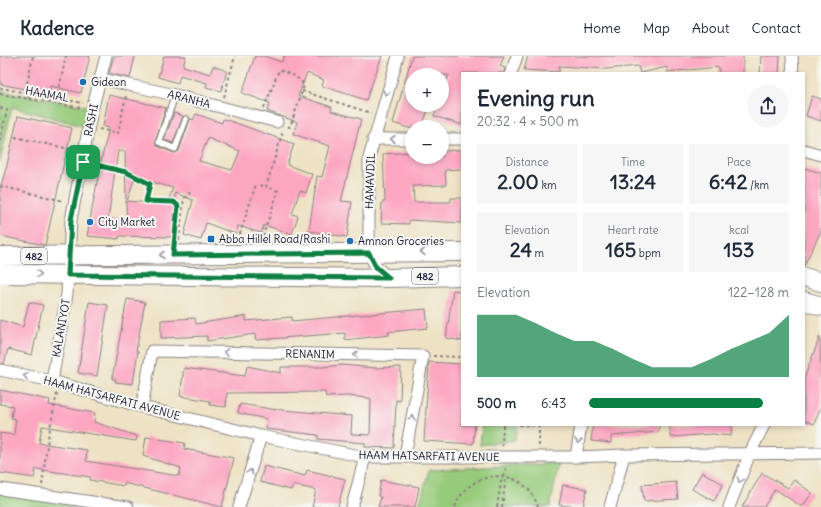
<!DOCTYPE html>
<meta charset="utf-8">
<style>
:root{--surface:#fff;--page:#f6f6f7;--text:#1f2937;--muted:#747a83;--line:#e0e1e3;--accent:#0b8043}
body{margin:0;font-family:Delius,sans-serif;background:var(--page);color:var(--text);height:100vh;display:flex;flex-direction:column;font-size:15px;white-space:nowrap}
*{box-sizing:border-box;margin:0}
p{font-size:13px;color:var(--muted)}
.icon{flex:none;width:22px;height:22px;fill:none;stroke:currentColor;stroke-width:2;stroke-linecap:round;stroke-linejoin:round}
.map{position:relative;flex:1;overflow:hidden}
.drawer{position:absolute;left:461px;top:16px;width:344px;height:354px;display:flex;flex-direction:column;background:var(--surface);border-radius:0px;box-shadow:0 2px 6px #0003}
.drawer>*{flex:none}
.fabs{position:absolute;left:405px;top:12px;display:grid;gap:8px}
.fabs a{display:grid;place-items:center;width:44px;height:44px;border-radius:50%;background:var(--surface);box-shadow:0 2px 6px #0003;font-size:20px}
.pin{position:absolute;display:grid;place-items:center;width:34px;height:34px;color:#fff;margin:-17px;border-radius:8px;box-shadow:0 2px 6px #0006}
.round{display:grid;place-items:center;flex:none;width:42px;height:42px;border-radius:21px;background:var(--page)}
.head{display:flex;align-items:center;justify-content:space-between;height:68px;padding:0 16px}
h1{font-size:22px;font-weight:700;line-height:30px}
.stats{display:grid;grid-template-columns:repeat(3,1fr);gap:6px;height:68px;padding:4px 16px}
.stats div{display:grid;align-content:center;border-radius:0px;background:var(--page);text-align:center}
.stats b{font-size:20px;font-weight:700}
.stats small{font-size:11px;font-weight:400}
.stats p{font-size:11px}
.chart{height:112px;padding:8px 16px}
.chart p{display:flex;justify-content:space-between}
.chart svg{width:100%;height:72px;margin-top:4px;fill:var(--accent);opacity:.7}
ul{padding:0 16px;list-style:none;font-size:13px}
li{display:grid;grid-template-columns:64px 48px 1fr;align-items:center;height:30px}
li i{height:10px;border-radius:5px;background:var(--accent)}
header{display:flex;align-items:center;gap:24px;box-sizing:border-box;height:56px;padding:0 20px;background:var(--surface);border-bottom:1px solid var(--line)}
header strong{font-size:19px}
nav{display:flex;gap:22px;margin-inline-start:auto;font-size:14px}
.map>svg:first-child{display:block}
.green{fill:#97cb7c;stroke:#5c765c}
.building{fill:#fda6c2;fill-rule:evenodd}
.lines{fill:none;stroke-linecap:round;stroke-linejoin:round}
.service-casing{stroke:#888280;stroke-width:8}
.minor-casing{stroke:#888280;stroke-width:13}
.primary-casing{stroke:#888280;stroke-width:20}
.path{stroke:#888280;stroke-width:2;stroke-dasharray:3 3;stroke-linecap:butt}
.service{stroke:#fff;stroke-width:5.5}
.minor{stroke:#fff;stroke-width:11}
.primary{stroke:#fff;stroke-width:18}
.oneway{stroke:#9c9ca7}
.route-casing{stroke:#fff;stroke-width:8}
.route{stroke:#0b8043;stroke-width:5}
.poi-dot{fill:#1f6fb2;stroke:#f6f6f2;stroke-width:1.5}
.labels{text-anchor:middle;stroke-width:4;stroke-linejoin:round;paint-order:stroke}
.shield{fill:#f6f6f2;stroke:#626272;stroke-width:1}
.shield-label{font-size:10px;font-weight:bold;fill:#22223b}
.poi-label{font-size:11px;fill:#22223b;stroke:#f6f6f2;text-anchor:start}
.street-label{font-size:11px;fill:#22223b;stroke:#f6f6f2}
</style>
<header>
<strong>Kadence</strong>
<nav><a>Home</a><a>Map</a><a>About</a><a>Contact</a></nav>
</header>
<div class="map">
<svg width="821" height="451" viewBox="0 0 821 451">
<rect width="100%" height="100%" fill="#f6f6f2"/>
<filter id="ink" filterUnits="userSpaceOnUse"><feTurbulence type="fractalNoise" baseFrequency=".025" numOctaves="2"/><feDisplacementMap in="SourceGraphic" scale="8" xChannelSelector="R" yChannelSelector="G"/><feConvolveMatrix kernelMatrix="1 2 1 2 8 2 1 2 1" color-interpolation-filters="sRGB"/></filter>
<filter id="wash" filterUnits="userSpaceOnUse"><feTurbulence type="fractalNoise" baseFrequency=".012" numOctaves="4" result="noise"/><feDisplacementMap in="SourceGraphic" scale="16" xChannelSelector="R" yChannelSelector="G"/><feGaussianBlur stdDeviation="0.9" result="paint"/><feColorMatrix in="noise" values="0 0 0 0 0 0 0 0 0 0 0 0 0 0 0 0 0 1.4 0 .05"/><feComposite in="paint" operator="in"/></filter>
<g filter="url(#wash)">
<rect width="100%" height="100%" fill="#eee2c4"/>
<path class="green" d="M0,35L90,51L86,71L12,51L0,106Z
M482,369H517L515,384L480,389Z
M559,407L550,451H419L429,414Z
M1,435L75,446V451H0Z"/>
<g id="blocks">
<path class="building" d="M0,0H90L81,37L50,30L49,38L0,28Z
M114,0H135L130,22L109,17Z
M164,0H186L183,10L210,18L213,10L227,15L221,35L206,31L207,27L180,19L178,27L158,21Z
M255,0H264L282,6L284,0H382L366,44L322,30L324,24L307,17L298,40L332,51L331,55L361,63L341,145L352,146L347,181L309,175L317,120L322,121L330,90L293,78L297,66L267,55L270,47L242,37Z
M412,0H504L500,10L505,12L504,17H462V69L434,60L438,49H442V37L449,19H412V49L428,54L422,71H412V73L393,67Z
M528,0H743V17H719V11L667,16V11L640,17L638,10L606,13L559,10V16L524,14Z
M761,0H780L779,17H760Z
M109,39L166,52L155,86L157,90L174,97L179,95L190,63L193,64L196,58L222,67L223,63L233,66L294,88L287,109L312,118L306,137L300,134L292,158L298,160L292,178L264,169L261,177L238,170L236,178L206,167L201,184L184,179L193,144L175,137L174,181L119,180V183L87,180L101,105L109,72L103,70ZM208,82L240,95L232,114L199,105ZM118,95H125L126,143H128L135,121L173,132L167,148L126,145L127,165L108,163Z
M812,40L821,43V65L806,60Z
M174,57L183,60L173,87L164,84Z
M18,60L72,72L45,189L0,180V133L7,109Z
M462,94V113L445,114L446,129L413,130L414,146H451V142H462V167L409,164V168L381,167L382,146H385L383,98L412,96V101H442V95Z
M804,112L821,117V175L804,210Z
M453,234L462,235V285L446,282Z
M127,243L145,246L136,295H138L133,328L115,326L116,323H112Z
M29,246L43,249L32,299L8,293L4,308L0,307V264L23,271Z
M89,246L108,249L97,320L78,317Z
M426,253L428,272L388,276L389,279L345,284V277L256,284L255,278L207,285V280L161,282V264L195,262L196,268L246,260V265L292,261V265Z
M820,280L821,350L814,368L804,364V323Z
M429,306L462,308V369H475L473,388L424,385Z
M342,309L375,312L401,311L400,345L396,344L394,392L365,391V387L318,383V379L266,373L267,363L238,357L240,348L271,353L352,360L351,378L370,379L371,343L369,342L347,340L326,341L325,336L227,337L226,351L210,349V345L180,340L184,312L245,320L247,310L281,317V311H323Z
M0,334L50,344L49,349L95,357L94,366L137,380L136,385L42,370L39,387L87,394L86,405L179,420L181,412L143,400L146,381L185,387L184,393L234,402L222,451L124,427V430L90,424L91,421L36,413L34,422L0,417V377L14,379L16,363L11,362L13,350L0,348Z
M593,369H659V376L611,380V387L591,385Z
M670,369H732L731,380L712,378L670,381Z
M264,410L305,420L307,414L345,423L338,451H312L316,434L293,429L291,434L260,426Z
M702,416L723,428L714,445L692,433Z
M762,417L788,432L794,424L812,437L802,451L775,433L764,451H742Z
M381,424L419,431L415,451H378L381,441L378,440Z
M676,426L678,443L644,445L642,429Z
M563,429L587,433L583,451L559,449Z"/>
</g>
</g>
<g filter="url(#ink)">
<use href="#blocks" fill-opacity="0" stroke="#888280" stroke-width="1"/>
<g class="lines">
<g class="service-casing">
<path id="service" d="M175,39L159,86L175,93L186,63"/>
</g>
<g class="minor-casing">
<path id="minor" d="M792,0L793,17
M511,17L517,0
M101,23L175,39L277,66
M373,83H412
M442,83H462
M804,94L821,99
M389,222L376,211L369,197V102L398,0
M0,314L52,325L142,351L261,380L365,401H576L624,399L821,397
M52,325L67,238L71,164L92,54L106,0
M142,351L152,295L423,300L405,400
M576,401L581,369
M0,433L128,451
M239,451L261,380
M352,451L365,401
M610,451L624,399
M729,451L750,397L764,369"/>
</g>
<g class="primary-casing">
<path id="primary" d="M0,200L462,196
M0,218L389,222L462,220
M804,221L821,226
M804,245L821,250"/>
</g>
<path class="path" d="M0,32L83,47
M302,35L371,57
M0,38L83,52
M224,41L235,0
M30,43L25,37L33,0
M57,43L66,0
M0,52L7,54L0,85
M264,52L279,14C288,18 300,20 304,30L290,71L286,70
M99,73L118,77L126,40
M15,81L74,94
M92,108L126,116L150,128L146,145L174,147L179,155L175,184
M260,129L266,131L283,75
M0,130L64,145
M257,183L263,180L278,135L266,131
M179,184L184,142L191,136
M238,184L256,128
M433,300L462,301
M519,369L569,371
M502,390L503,369
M539,390V371
M504,421L506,412
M42,429L48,382L57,337
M455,451C469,411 526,409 538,451
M497,451L502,420
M502,451L506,421"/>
<use href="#service" class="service"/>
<use href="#minor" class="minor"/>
<use href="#primary" class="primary"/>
</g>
<defs><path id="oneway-chevron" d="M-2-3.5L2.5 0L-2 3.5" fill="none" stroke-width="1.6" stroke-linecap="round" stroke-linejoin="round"/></defs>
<g class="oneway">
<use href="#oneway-chevron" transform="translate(386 37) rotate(107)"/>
<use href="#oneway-chevron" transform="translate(393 83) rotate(180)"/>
<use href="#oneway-chevron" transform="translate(423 196) rotate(180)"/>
<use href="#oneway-chevron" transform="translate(162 199) rotate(180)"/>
<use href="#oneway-chevron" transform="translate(39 218) rotate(1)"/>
<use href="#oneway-chevron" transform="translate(226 296) rotate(-179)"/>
<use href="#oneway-chevron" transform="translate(356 299) rotate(-179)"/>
<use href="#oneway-chevron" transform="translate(26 320) rotate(-167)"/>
<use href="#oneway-chevron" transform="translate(412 362) rotate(-80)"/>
<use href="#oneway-chevron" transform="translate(578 385) rotate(99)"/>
<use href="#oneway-chevron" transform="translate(250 416) rotate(-73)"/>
<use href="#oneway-chevron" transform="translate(740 424) rotate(111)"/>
</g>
</g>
<g class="lines" filter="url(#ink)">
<g class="route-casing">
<path id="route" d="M83,106L126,116L150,128L146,145L174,146L178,150L173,199L369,197L376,211L389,222L68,219L71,164Z"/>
</g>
<use href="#route" class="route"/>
</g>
<g class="poi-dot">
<circle cx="83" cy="26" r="4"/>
<circle cx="90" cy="166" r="4"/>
<rect x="207" y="179" width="8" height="8" rx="2"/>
<circle cx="350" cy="185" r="4"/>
</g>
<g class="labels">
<g class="shield">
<rect x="21" y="192" width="26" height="16" rx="3"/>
<rect x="412" y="212" width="26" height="16" rx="3"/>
</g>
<g class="shield-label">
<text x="34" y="204">482</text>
<text x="425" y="224">482</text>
</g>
<g class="poi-label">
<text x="91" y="30">Gideon</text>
<text x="98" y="170">City Market</text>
<text x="219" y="187">Abba Hillel Road/Rashi</text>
<text x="358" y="189">Amnon Groceries</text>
</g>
<g class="street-label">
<text transform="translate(47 38) rotate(10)" y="4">HAAMAL</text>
<text transform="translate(189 43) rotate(14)" y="4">ARANHA</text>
<text transform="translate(91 64) rotate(-79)" y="4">RASHI</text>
<text transform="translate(370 125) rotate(-88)" y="4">HAMAVDIL</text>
<text transform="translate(61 272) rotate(-80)" y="4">KALANIYOT</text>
<text transform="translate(310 298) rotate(1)" y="4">RENANIM</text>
<text transform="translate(112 342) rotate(15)" y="4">HAAM HATSARFATI AVENUE</text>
<text transform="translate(429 400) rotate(1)" y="4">HAAM HATSARFATI AVENUE</text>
</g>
</g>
</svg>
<div class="fabs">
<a>+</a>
<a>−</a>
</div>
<div class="pin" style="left:83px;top:106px;background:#1e9e55"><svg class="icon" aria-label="arrive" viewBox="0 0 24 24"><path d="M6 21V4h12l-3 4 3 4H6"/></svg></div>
<section class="drawer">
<div class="head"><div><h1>Evening run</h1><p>20:32 · 4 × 500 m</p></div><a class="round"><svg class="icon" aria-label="share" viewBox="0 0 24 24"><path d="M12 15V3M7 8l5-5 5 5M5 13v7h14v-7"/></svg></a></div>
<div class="stats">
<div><p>Distance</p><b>2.00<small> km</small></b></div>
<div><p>Time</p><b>13:24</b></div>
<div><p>Pace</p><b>6:42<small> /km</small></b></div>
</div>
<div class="stats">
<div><p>Elevation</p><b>24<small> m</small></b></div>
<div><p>Heart rate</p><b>165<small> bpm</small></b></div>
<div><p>kcal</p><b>153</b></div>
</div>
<div class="chart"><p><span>Elevation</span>122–128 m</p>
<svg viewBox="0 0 160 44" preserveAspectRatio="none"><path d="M0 44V6L10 6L20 6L30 11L40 17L50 22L60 22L70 27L80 33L90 38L100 38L110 38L120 33L130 27L140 22L150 17L160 6V44z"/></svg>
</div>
<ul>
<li><b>500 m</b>6:43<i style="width:87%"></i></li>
</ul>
</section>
</div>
